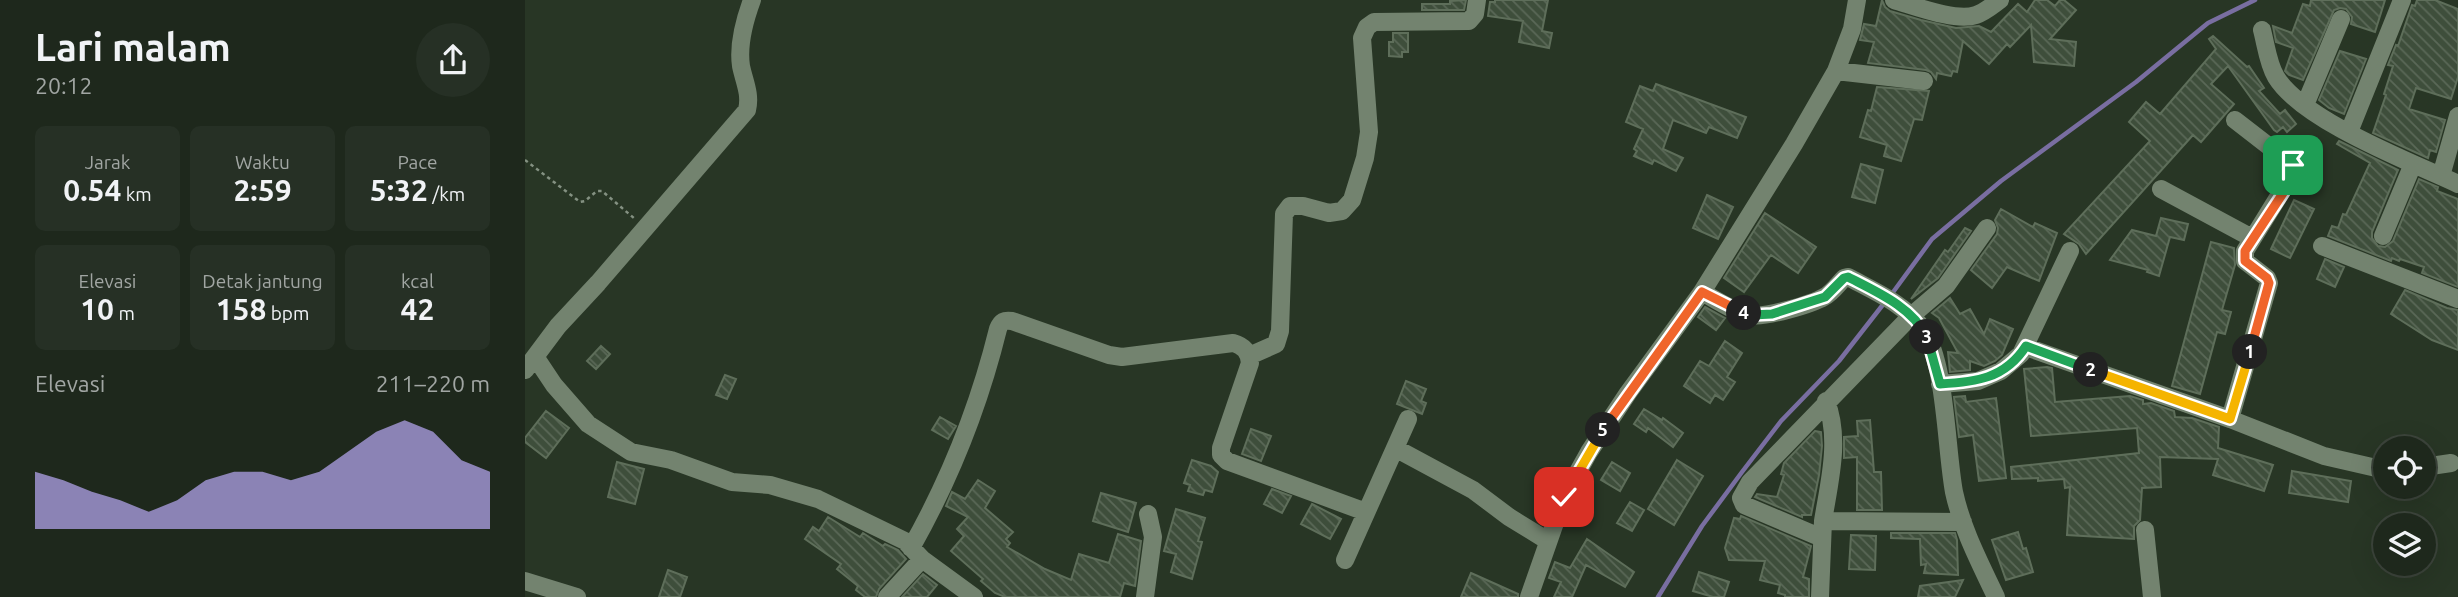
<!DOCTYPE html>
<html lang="id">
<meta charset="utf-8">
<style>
:root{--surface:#1e281c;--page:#263025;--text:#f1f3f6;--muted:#a1a6a3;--line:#3c443b;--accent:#baaaf6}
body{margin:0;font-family:Ubuntu,sans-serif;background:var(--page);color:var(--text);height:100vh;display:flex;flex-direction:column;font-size:26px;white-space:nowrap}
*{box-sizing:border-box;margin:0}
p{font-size:23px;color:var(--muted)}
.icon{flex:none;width:38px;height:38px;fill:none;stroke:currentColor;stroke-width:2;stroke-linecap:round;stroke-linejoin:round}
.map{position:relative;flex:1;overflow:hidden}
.details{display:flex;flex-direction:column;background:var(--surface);width:525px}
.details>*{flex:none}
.tools{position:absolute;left:1848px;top:436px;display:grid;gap:14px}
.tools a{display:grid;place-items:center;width:63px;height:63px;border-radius:50%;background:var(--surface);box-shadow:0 7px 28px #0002,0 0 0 2px var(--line);font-size:35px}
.pin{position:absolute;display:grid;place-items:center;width:60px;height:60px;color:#fff;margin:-30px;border-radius:14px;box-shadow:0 4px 10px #0006}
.km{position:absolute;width:35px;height:35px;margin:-18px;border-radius:50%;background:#222;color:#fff;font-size:19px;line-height:35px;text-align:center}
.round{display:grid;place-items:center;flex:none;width:74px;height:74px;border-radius:37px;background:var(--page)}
.headline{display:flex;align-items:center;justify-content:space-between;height:119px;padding:0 35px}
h1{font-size:38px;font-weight:600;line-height:52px}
.stats{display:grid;grid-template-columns:repeat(3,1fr);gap:10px;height:119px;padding:7px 35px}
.stats div{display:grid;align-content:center;border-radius:10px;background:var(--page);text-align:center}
.stats b{font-size:30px;font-weight:600}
.stats small{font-size:19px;font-weight:400}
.stats p{font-size:19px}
.chart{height:196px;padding:14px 35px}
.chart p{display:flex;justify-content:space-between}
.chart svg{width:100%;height:126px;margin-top:7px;fill:var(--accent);opacity:.7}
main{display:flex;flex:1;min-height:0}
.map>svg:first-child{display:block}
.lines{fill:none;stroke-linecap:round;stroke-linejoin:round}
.stream{stroke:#796ea1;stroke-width:4.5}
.building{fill:url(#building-back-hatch);stroke:#5e6e5a;stroke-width:2}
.path{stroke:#849182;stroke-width:2.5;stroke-dasharray:3.5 3.5;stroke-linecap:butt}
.minor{stroke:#73836f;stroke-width:18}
.split-1-casing{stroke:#fff;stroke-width:14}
.split-2-casing{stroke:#fff;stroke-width:14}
.split-3-casing{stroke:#fff;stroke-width:14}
.split-4-casing{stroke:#fff;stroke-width:14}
.split-5-casing{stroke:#fff;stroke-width:14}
.split-6-casing{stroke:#fff;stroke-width:14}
.split-1{stroke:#f0652b;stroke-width:9}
.split-2{stroke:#f5b400;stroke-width:9}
.split-3{stroke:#22a559;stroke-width:9}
.split-4{stroke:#22a559;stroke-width:9}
.split-5{stroke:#f0652b;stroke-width:9}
.split-6{stroke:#f5b400;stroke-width:9}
</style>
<main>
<section class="details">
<div class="headline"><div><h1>Lari malam</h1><p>20:12</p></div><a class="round"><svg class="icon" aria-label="share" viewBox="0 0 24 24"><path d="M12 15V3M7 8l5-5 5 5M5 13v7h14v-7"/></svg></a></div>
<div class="stats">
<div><p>Jarak</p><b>0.54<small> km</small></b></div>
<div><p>Waktu</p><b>2:59</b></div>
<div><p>Pace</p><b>5:32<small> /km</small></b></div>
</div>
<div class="stats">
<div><p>Elevasi</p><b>10<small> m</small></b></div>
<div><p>Detak jantung</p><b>158<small> bpm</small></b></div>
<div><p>kcal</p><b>42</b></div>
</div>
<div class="chart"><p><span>Elevasi</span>211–220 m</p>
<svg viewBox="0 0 160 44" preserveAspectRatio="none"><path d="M0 44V24L10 27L20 31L30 34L40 38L50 34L60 27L70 24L80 24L90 27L100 24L110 17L120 10L130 6L140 10L150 20L160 24V44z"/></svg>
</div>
</section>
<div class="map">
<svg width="1933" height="597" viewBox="0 0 1933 597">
<defs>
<pattern id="building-back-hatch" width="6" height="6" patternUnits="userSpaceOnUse" patternTransform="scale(1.75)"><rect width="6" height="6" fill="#3e4e3b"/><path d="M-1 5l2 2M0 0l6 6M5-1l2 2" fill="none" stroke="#5a6857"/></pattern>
</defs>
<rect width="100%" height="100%" fill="#283625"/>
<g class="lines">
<path class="stream" d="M1366,295L1407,239L1476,181L1611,82L1683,23L1730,0
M1133,597L1177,526L1217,472L1256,421L1314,361L1360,302"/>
</g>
<path class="building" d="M941,0L939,10H897V4H925V1Z
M970,0H1023L1017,31L1027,33L1024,48L994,42L998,21L963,16L965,2H970Z
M1357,0L1360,7L1365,11L1396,20L1431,28L1454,26L1466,32L1493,4L1502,12L1510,0H1522L1530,6L1535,0H1539L1551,10L1525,39L1551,42L1549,66L1509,62L1506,25L1485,47L1482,44L1464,64L1438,41L1432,72L1428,71L1426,76L1412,73L1411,79L1406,72L1401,70L1343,63L1349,42L1335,40L1339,24L1351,26Z
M1786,0H1860L1850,32L1826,24L1827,17L1821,9L1815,8L1809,10L1778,80L1764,75L1760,71L1768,48L1751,42L1748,26L1767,33L1778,4L1785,6Z
M1892,0H1910L1933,9V77L1926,99L1891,88L1884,109L1920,120L1911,152L1905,150L1903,158L1848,133L1861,95L1859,94L1868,66L1863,65L1871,45L1873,46L1887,5L1890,6Z
M868,33H883V52H877V57L864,56V42H868Z
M1688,36L1722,67L1724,66L1739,88L1734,91L1755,114L1760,110L1771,124L1762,132L1758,127L1752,132L1749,130L1703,66L1686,84L1709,104L1676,142L1668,135L1561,254L1554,244L1539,234L1625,141L1604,122L1621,102L1635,114L1691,49L1684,39Z
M1815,51L1841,59L1819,114L1804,108L1794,100Z
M1131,84L1221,117L1212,138L1184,127L1181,133L1148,120L1138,149L1158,158L1151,171L1129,160L1127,164L1109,156L1112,151L1109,149L1118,129L1101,122L1115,86L1128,91Z
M1352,87L1404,91L1397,120L1389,119L1376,161L1359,156L1362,145L1335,137L1343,110L1346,111Z
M1814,141L1873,170L1847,232V238L1853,246L1860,247L1868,241L1894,179L1913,187L1912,191L1933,199V287L1897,273L1899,267L1875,259L1874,261L1867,258L1866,261L1803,236L1807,226L1813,228L1818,214L1821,215L1845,163L1812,144Z
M1336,164L1358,170L1350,203L1327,197Z
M1182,195L1208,207L1193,239L1168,228Z
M1769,200L1789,209L1765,258L1746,249Z
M1476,209L1508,227L1510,223L1532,233L1514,281L1482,267L1467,288L1446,270L1472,234L1473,228L1470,220Z
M1240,213L1291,247L1273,273L1246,255L1219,292L1199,278Z
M1636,218L1663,224L1659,240L1645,237L1634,276L1622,272L1623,270L1585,260L1607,230L1631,236Z
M1440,228L1446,231L1413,278L1386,299L1420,250L1423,252Z
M1686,242L1709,248L1710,265L1697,310L1706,312L1700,334L1692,332L1675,394L1647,386Z
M1800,259L1819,267L1810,287L1792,279Z
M1880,290L1922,308L1933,310V350L1907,340L1866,314Z
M1425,298L1435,314L1445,309L1459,334L1465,319L1488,329L1477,355L1470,361L1459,366L1445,361V370L1425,372L1423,352L1433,353L1414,318L1407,313Z
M1180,307L1200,318L1191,330L1173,317Z
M1200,341L1217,353L1202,377L1210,382L1198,400L1190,395L1185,403L1159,386L1175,361L1184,366Z
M76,346L85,354L71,369L62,361Z
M1522,367L1527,368L1530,402L1605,396L1618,400V404L1626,403L1649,411L1650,417L1667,418L1694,427L1693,448L1748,465L1739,491L1688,475L1693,459L1635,457L1636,487L1617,488L1615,520L1609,526V539L1542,535L1545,487L1540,488L1539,479L1513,481V478L1487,479L1486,467L1614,453L1612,428L1506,436L1499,369Z
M200,375L211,379L202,399L191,395Z
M881,381L901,389L896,401L901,403L897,414L872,404Z
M1440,396L1441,402L1471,398L1481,478L1454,481L1448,435L1434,437L1429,397Z
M1119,409L1137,420L1138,418L1158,433L1148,447L1123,428L1121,432L1109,424Z
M21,411L44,428L21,458L0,442V438Z
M415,417L431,426L423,439L407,430Z
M1345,420L1349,472H1356L1357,510H1332V457L1319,458V437L1333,436L1332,421Z
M726,429L746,436L736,461L717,454Z
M1290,431L1296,432L1297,446L1294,475L1286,515H1277V517L1230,497L1232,494L1252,497L1259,475L1256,474L1259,463Z
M667,460L686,466L693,472L687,492L680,490L678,495L663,491L665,485L659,483Z
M1152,460L1178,476L1149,525L1123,509Z
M92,462L119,469L110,504L83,497Z
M1087,462L1105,473L1095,491L1076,480Z
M1767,471L1826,481L1823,502L1764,493Z
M453,480L470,491L460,508L488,532L481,539L485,543L482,547L520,569L546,580L554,554L584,563L593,534L616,541L610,586L599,583L595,597H480L470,593L456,581L458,579L426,551L439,536L432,529L443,517L421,506L427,492L440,499Z
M747,489L766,496L757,513L739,504Z
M576,493L611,503L603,532L568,521Z
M1105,502L1119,510L1107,531L1092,523Z
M787,504L816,519L805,539L776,524Z
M651,509L680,518L673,541L677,542L667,579L646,572L651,554L639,551Z
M1216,516L1286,546L1278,577L1284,579V597H1260V595L1253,593L1255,585L1235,580L1240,561L1204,560L1200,548L1209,518L1215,519Z
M303,517L335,537L338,533L358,546L360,544L373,550L381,559L354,589L351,597H340L331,590L333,586L312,569L316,564L280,539L288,527L294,531Z
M1493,532L1498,549L1501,548L1508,572L1481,580L1467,540Z
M1366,533H1430L1432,540L1433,575L1399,573L1401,564L1396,565L1395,539L1366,538Z
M1326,535L1351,536L1350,570L1324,569Z
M1062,539L1109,572L1100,587L1061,565L1047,597H1029L1036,582L1024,578L1030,562L1045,568Z
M143,570L162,577L155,597H134Z
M1174,572L1204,582L1199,597H1188L1168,591Z
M946,573L993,594V597H936Z
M398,574L412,585L402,597H377Z
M1438,580L1430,597H1393L1395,586Z"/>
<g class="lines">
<path class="path" d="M0,160L55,202L60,201L72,191H77L110,219"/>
<path class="minor" d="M1369,0C1390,6 1431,22 1451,15C1460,12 1468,5 1475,0
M1737,30C1741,45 1743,64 1751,77C1778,121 1886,162 1933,184
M1311,71L1399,81
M1780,105L1816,19
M1824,132L1877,0
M1916,176L1933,116
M1636,189L1727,238
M1858,236L1888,164
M1797,246L1933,299
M1177,292C1193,301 1209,312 1226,315C1240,318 1287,304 1299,297C1307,293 1313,284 1319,278L1323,277C1349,291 1380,304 1398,329C1421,363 1421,449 1429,492C1437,529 1455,563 1471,597
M1501,347L1705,419L1799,456L1860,470
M724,356L751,344L755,331L759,214L765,206H778L804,213L817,211L827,200L840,158L844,132L837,38L842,27L849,22L944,21L950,14L952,0
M11,358L29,385L63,424L106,452L146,460L207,482L245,485L293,499L380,541L397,559L449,597
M0,370L33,326L73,283L222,110C226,94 219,81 216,66C213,46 220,19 227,0
M1415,384L1453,381L1476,371L1496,354L1545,251
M1705,419L1744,283L1742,278L1720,261V251L1770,170L1768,165L1710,120
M870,448L948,490L984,517L1023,541
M1899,467L1926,463
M1298,521C1304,483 1316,439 1301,401
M1620,530L1627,597
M1297,538L1219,505L1216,498L1225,482L1386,316L1421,286L1462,228
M386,548C425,479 454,406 473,329C476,321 479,320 487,321L584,355L597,357L708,343C719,346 724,352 725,363L696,448V455L702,461L841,512
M820,560L883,419
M0,581L52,597
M362,597L397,559
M620,597L628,537L623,514
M1004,597L1039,497L1064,452L1103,393L1177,292L1269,144L1311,71L1327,29L1332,0
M1295,597L1298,521L1438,522"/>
</g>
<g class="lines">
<g class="split-1-casing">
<path id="split-1" d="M1725,352L1744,283L1742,278L1720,261V251L1766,181L1770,170L1768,165"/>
</g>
<g class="split-2-casing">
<path id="split-2" d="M1566,370L1705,419L1725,352"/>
</g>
<g class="split-3-casing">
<path id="split-3" d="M1402,337L1415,384C1450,382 1480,379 1501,346L1566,370"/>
</g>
<g class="split-4-casing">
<path id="split-4" d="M1219,313L1227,315L1247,314L1300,297L1319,278L1323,277C1352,292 1387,307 1402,337"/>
</g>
<g class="split-5-casing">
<path id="split-5" d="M1078,430L1177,292L1219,313"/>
</g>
<g class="split-6-casing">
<path id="split-6" d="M1039,497L1078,430"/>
</g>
<use href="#split-1" class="split-1"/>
<use href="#split-2" class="split-2"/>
<use href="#split-3" class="split-3"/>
<use href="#split-4" class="split-4"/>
<use href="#split-5" class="split-5"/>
<use href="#split-6" class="split-6"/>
</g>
</svg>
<div class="tools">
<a><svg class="icon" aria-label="locate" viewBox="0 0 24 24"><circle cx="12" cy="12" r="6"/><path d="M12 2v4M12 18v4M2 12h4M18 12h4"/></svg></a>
<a><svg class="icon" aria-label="layers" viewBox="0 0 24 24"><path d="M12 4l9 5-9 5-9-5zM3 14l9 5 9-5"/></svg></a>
</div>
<div class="pin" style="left:1768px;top:165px;background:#1e9e55"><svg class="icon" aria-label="arrive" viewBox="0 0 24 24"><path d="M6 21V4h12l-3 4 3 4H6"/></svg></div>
<div class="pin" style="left:1039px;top:497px;background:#d93025"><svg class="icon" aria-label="check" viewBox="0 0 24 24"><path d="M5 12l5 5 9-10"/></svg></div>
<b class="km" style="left:1725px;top:352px">1</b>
<b class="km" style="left:1566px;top:370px">2</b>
<b class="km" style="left:1402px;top:337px">3</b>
<b class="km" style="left:1219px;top:313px">4</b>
<b class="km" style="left:1078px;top:430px">5</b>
</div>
</main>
